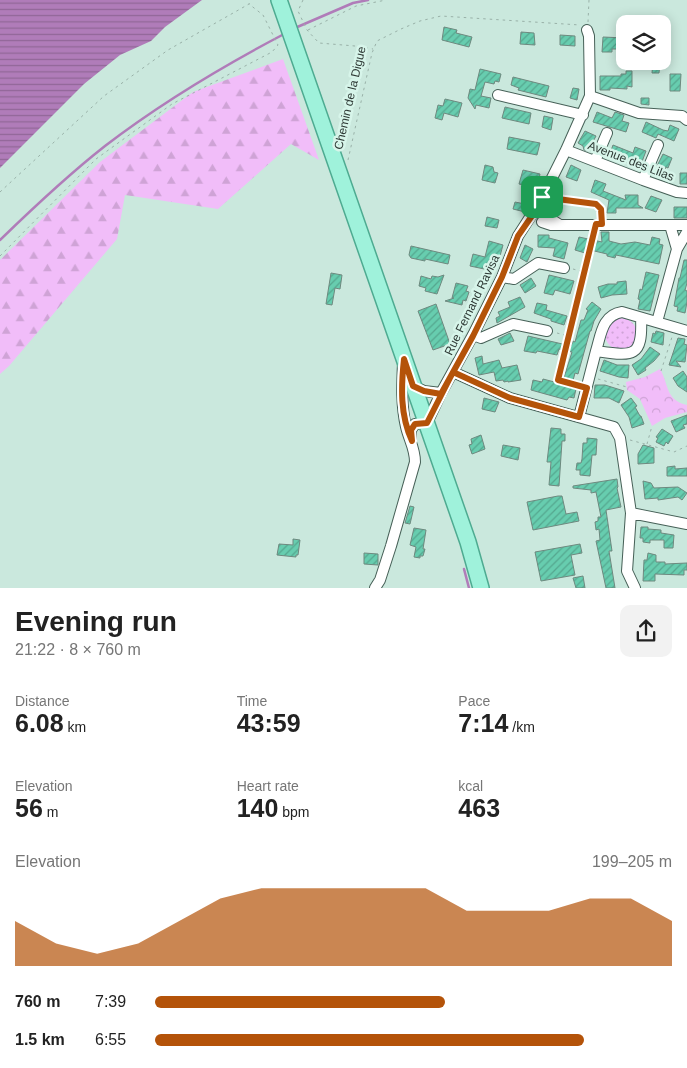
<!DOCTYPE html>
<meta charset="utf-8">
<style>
:root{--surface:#fff;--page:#f2f2f2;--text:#222;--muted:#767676;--accent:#b45309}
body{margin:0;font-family:Helvetica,sans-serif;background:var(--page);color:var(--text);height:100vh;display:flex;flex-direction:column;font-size:19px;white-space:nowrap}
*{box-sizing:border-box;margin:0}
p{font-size:16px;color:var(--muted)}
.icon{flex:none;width:28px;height:28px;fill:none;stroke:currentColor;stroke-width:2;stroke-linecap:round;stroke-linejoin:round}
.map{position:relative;height:588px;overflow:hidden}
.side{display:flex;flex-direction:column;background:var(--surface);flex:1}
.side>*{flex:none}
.fabs{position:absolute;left:616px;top:15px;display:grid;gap:10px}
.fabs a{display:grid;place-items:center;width:55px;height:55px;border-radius:10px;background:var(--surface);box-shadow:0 2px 12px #0003;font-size:25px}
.pin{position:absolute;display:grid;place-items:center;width:42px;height:42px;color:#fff;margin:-21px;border-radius:10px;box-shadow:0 2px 8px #0006}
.round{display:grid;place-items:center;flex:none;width:52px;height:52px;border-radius:10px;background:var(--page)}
.headline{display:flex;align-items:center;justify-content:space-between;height:85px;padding:0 15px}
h1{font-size:28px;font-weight:700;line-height:38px}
.stats{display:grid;grid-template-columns:repeat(3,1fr);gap:8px;height:85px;padding:5px 15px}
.stats div{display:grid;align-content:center}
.stats b{font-size:25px;font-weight:700}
.stats small{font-size:14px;font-weight:400}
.stats p{font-size:14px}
.chart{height:140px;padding:10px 15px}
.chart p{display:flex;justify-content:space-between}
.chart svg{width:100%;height:90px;margin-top:5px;fill:var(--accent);opacity:.7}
ul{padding:0 15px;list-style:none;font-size:16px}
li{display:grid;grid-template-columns:80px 60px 1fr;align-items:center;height:38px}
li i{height:12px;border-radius:6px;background:var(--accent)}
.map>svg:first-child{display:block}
.grass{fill:url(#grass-dots)}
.forest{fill:url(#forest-firs)}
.park{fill:url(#park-crowns)}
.water{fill:url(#water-rules)}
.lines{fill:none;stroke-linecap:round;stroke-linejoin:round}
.stream{stroke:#b07cb9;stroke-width:2.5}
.building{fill:url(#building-hatch);stroke:#6e897f}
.lane-casing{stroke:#466057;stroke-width:8}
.street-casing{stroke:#466057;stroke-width:12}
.primary-casing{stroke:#4eab91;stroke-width:18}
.path{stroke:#99b1a8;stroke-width:1;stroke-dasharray:2.5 4;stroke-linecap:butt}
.lane{stroke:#fff;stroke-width:5}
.street{stroke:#fff;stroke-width:10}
.primary{stroke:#9ff2db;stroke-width:15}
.route-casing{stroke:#fff;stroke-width:10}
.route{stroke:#b45309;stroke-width:6}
.labels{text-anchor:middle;stroke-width:5;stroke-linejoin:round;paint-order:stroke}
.street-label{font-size:12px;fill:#2e3935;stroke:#d7f5ea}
</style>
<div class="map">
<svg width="687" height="588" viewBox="0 0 687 588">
<defs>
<pattern id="grass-dots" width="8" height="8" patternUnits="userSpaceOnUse" patternTransform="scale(1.25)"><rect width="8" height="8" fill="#f1bdf9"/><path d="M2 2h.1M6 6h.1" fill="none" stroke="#cfa3d6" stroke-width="1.8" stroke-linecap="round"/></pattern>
<pattern id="forest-firs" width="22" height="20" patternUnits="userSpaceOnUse" patternTransform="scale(1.25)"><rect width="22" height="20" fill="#f1bdf9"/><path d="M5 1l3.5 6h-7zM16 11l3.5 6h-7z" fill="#cfa3d6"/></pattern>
<pattern id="park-crowns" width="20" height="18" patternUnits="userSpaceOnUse" patternTransform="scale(1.25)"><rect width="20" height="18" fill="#f1bdf9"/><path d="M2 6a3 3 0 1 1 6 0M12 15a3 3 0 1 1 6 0" fill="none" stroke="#cfa3d6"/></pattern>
<pattern id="water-rules" width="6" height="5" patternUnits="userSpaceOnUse" patternTransform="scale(1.25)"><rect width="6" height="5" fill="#b07cb9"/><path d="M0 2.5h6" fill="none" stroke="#906797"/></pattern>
<pattern id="building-hatch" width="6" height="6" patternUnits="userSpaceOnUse" patternTransform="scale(1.25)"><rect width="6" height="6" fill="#67cdaf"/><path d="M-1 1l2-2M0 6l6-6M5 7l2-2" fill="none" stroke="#55a78f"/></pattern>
</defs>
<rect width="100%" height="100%" fill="#cae8dd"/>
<path class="grass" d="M605 334a16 16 0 1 1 32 0a16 16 0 1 1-32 0Z"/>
<path class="forest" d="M283,59L319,160L291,144L218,209L125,195L117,239L9,366L0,374V260L100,162L193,92Z"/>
<path class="park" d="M660,369C669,384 665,400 687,405V412L665,418L652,426L640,399L627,390L626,382L645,377Z"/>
<path class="water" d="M0,0H202L165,27L151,41L120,55L84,84L0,168Z"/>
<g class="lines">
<path class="stream" d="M295,28L353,3L368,0
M0,240C33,208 68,175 105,146C161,103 223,66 286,33
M464,569L469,588"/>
</g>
<path class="building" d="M444,27L457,30L456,33L472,37L469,47L442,40Z
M521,32L534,33L535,45L520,44Z
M560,35L575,36V46L560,45Z
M603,37L625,38V49H612V52H602Z
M653,61H660L659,73H652Z
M480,69L501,74L499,82L495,81L494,84L485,82L481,96L491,98L489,108L476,105L475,109L468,98L470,89L475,90Z
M626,71H632V87L627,86V89L610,88V90H600V76H621V74H626Z
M670,74H681L680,91H670Z
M513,77L549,86L546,97L518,90L519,88L511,85Z
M573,88L579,89L577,100L570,98Z
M641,98H649V105L641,104Z
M445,99L462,103L458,117L444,113L442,120L435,118L438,105L443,106Z
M505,107L531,113L529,124L502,118Z
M597,112L612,118L615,112L624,115L622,121L629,123L626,132L593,122Z
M544,116L553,118L551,130L542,127Z
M646,122L663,130L668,131L670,125L679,129L674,141L658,134L656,138L642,132Z
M585,131L596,136L588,151L584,150L583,146L578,143Z
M509,137L540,143L537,155L507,149Z
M613,145L633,153L635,147L646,151L640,167L609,156Z
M663,154L672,158L668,168L666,167L665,169L657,166Z
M485,165L493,167L494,172L498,173L495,183L482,180Z
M571,165L581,170L577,181L566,177Z
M523,170L540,174L538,183L535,182L532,193L526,192L528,186L519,184Z
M680,173H687V184H680Z
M595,180L606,184L603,191L626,200L625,195H638V205L643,208H616V213H607L609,200L591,192Z
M651,196L662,200L656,212L645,208Z
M515,202L530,205L525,212L513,209Z
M674,207H687V218H674Z
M487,217L499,220L497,228L485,226Z
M601,232H609V241L621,244L635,242L650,245L652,237L660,239L659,244L663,245L659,264L616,255L615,258L607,256V254L586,249L585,253L575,250L579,237L602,242Z
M538,235H549V238L568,243L564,259L553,256L555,248L538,247Z
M489,241L503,245L500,256L493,254L489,270L470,266L473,254L485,257Z
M525,245L533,249L527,262L520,258Z
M411,246L450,255L448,264L425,259V261L411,258L409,255Z
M684,260H687V283L685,290L687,291V302L685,313L677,311L678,307L674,306L679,278H680Z
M646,272L659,275L650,311L638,309L640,300L638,299L640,289L642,290Z
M331,273L342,275L340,289L335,288L332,305L326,304Z
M444,275L437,294L425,291L426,288L419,286L421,276L431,279L432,276L438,277Z
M549,275L574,281L570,294L555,290L553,295L544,293Z
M531,278L536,286L525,293L520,285Z
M626,281L627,294L612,295L601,298L598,287L608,284H617V282Z
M456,283L468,286L466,291L469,292L466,301L463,300L462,305L445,301L454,298H452Z
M520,297L525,307L497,323L496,318L500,316L498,312L510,307L508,302Z
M592,302L601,309L594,321L591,331H590L578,374L575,373L571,388L576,389L574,398L569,397L567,400L531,390L533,380L542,382L543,379L562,384L572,352L559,349L557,355L537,351L536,353L524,351L528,336L571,346L573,341L575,342L581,320H584L588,310L586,309Z
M537,303L547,305L546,310L567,316L564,325L551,321V319L534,313Z
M436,304L450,344L433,350L418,311Z
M656,331L664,333L663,345L651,342L653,333L655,334Z
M510,333L514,341L501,345L498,339Z
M678,338L685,339L684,344L687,345L685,362L676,361L681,367L669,365Z
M650,347L660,354L654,361L645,368L646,370L638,375L632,365L641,359Z
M482,356L483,364L499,360L502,368L517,365L521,380L508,382V381L504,382L503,380L496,381L494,372L479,375L475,358Z
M604,360L617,365H629L628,378L619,377L600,371Z
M683,371L687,377V392L678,386L673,378Z
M595,385H605L624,391L619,403L609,398H594Z
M484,398L499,402L495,412L482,409Z
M631,398L637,406L635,407L640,416H641L644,424L632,428L629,417L621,405Z
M687,415V424L683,425L685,428L676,432L671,421Z
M551,428L561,429V434H565V441H562L559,486L549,485L551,462H547Z
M662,429L673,436L668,444L666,442L664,446L656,442L658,438L656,437Z
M481,435L485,449L472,454L469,445L472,444L471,439Z
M587,438L597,439L596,455H592L590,476L580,475V470H576L577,463H581L582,459L583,443H587Z
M503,445L520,448L518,460L501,456Z
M643,445L654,448V463L638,464V454Z
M675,466V469L687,468V476H667V467Z
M617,479L618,487L617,488L621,507L606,510L612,551H609L615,588H606L596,541L600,540L599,529L596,530L595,522L598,521V517H601L596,492L591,493V490L573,488V486Z
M643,481L651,483L654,488L678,487L687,493L682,500L678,497L658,500V498L645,499Z
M558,496H562L566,514L577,512L579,521L533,530L527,502Z
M410,506L414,507L410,524L405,523Z
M641,527H648V529L661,530V533L674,535L673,548H664V540H650V543L643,542V538H640Z
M414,528L426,530L423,549H425L423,556H420V558L414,557L416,547L410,545Z
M293,539L300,540L298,555H296V557L277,555L279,544L293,545Z
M580,544L582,553L571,555L575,575L541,581L535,552Z
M364,553L378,554V565L364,564Z
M648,553L656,555V562H665V564L687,563V570H684V575L655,574V581H643L644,560H647Z
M583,576L585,588H576L573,578Z"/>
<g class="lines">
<g class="lane-casing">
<path id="lane" d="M542,197L596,204L601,209V224"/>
</g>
<g class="street-casing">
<path id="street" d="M498,95L583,115
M590,96L639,113L682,116L687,120
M566,150L643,180L677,192L687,193
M595,161L607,133
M643,180L658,145
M536,210L566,150L590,96L589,36L587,30
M542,222L551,225H687
M670,225L677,249
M502,277L514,279L538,263L564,268
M641,318C643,359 632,356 596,351C601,335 602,315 622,312L687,331
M657,322L677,249L687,232
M473,335L481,338L513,324L547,331
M453,372L510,398L614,427L620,438L631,513L627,571L635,588
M413,386L424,391L441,393
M579,417L596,351
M411,441V430L415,424L427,423L441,393L473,335L502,277L518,236L534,211L538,209L542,210L546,216L560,225
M631,513L687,524
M375,588L380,580L391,546L415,462C415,448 409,440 406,427C401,405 402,385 403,363"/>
</g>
<g class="primary-casing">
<path id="primary" d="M279,0L468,542L481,588"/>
</g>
<path class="path" d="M303,0L298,11L307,30L319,43L355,46L373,49
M588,22L589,0
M308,30L356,6L386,0
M348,160L372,53L377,41L401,29L420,21L441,16L580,25
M0,192L104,96L168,50L249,4L251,0
M0,256L96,159L172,104L272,52L278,45L263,15L249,4
M573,269L584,272
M557,333L568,336L593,235
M568,337L558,380L579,386
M661,371L672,337
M598,379L627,387
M630,440L674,452L687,446
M647,444L652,426"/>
<use href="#lane" class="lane"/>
<use href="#street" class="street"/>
<use href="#primary" class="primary"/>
</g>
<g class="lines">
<g class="route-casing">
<path id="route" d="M542,197L536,210L518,236L502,277L473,336L441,394L424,391L413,386L404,359C401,387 400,415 412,441L411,430L415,424L427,423L453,372L510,398L579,417L587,388L558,380L596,224H602L601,209L596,204L542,197"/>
</g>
<use href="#route" class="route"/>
</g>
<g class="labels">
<g class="street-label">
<text transform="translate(350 98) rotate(-77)" y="4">Chemin de la Digue</text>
<text transform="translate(631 161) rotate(21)" y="4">Avenue des Lilas</text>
<text transform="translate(472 305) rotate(-64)" y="4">Rue Fernand Ravisa</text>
</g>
</g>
</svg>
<div class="fabs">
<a><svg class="icon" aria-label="layers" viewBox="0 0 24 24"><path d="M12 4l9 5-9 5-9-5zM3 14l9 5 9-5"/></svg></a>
</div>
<div class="pin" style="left:542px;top:197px;background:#1e9e55"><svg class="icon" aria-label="arrive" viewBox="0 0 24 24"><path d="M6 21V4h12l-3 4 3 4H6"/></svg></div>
</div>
<section class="side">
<div class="headline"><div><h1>Evening run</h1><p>21:22 · 8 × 760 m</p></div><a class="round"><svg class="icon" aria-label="share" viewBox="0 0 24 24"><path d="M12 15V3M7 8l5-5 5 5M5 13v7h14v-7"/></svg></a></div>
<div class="stats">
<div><p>Distance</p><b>6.08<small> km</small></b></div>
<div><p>Time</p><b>43:59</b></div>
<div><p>Pace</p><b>7:14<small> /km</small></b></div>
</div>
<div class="stats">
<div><p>Elevation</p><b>56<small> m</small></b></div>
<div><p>Heart rate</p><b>140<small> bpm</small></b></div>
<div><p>kcal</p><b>463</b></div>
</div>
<div class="chart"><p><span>Elevation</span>199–205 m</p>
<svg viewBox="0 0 160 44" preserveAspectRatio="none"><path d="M0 44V22L10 33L20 38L30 33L40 22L50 11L60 6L70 6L80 6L90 6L100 6L110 17L120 17L130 17L140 11L150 11L160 22V44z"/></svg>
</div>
<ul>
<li><b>760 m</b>7:39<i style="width:56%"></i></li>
<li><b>1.5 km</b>6:55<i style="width:83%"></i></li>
</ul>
</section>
